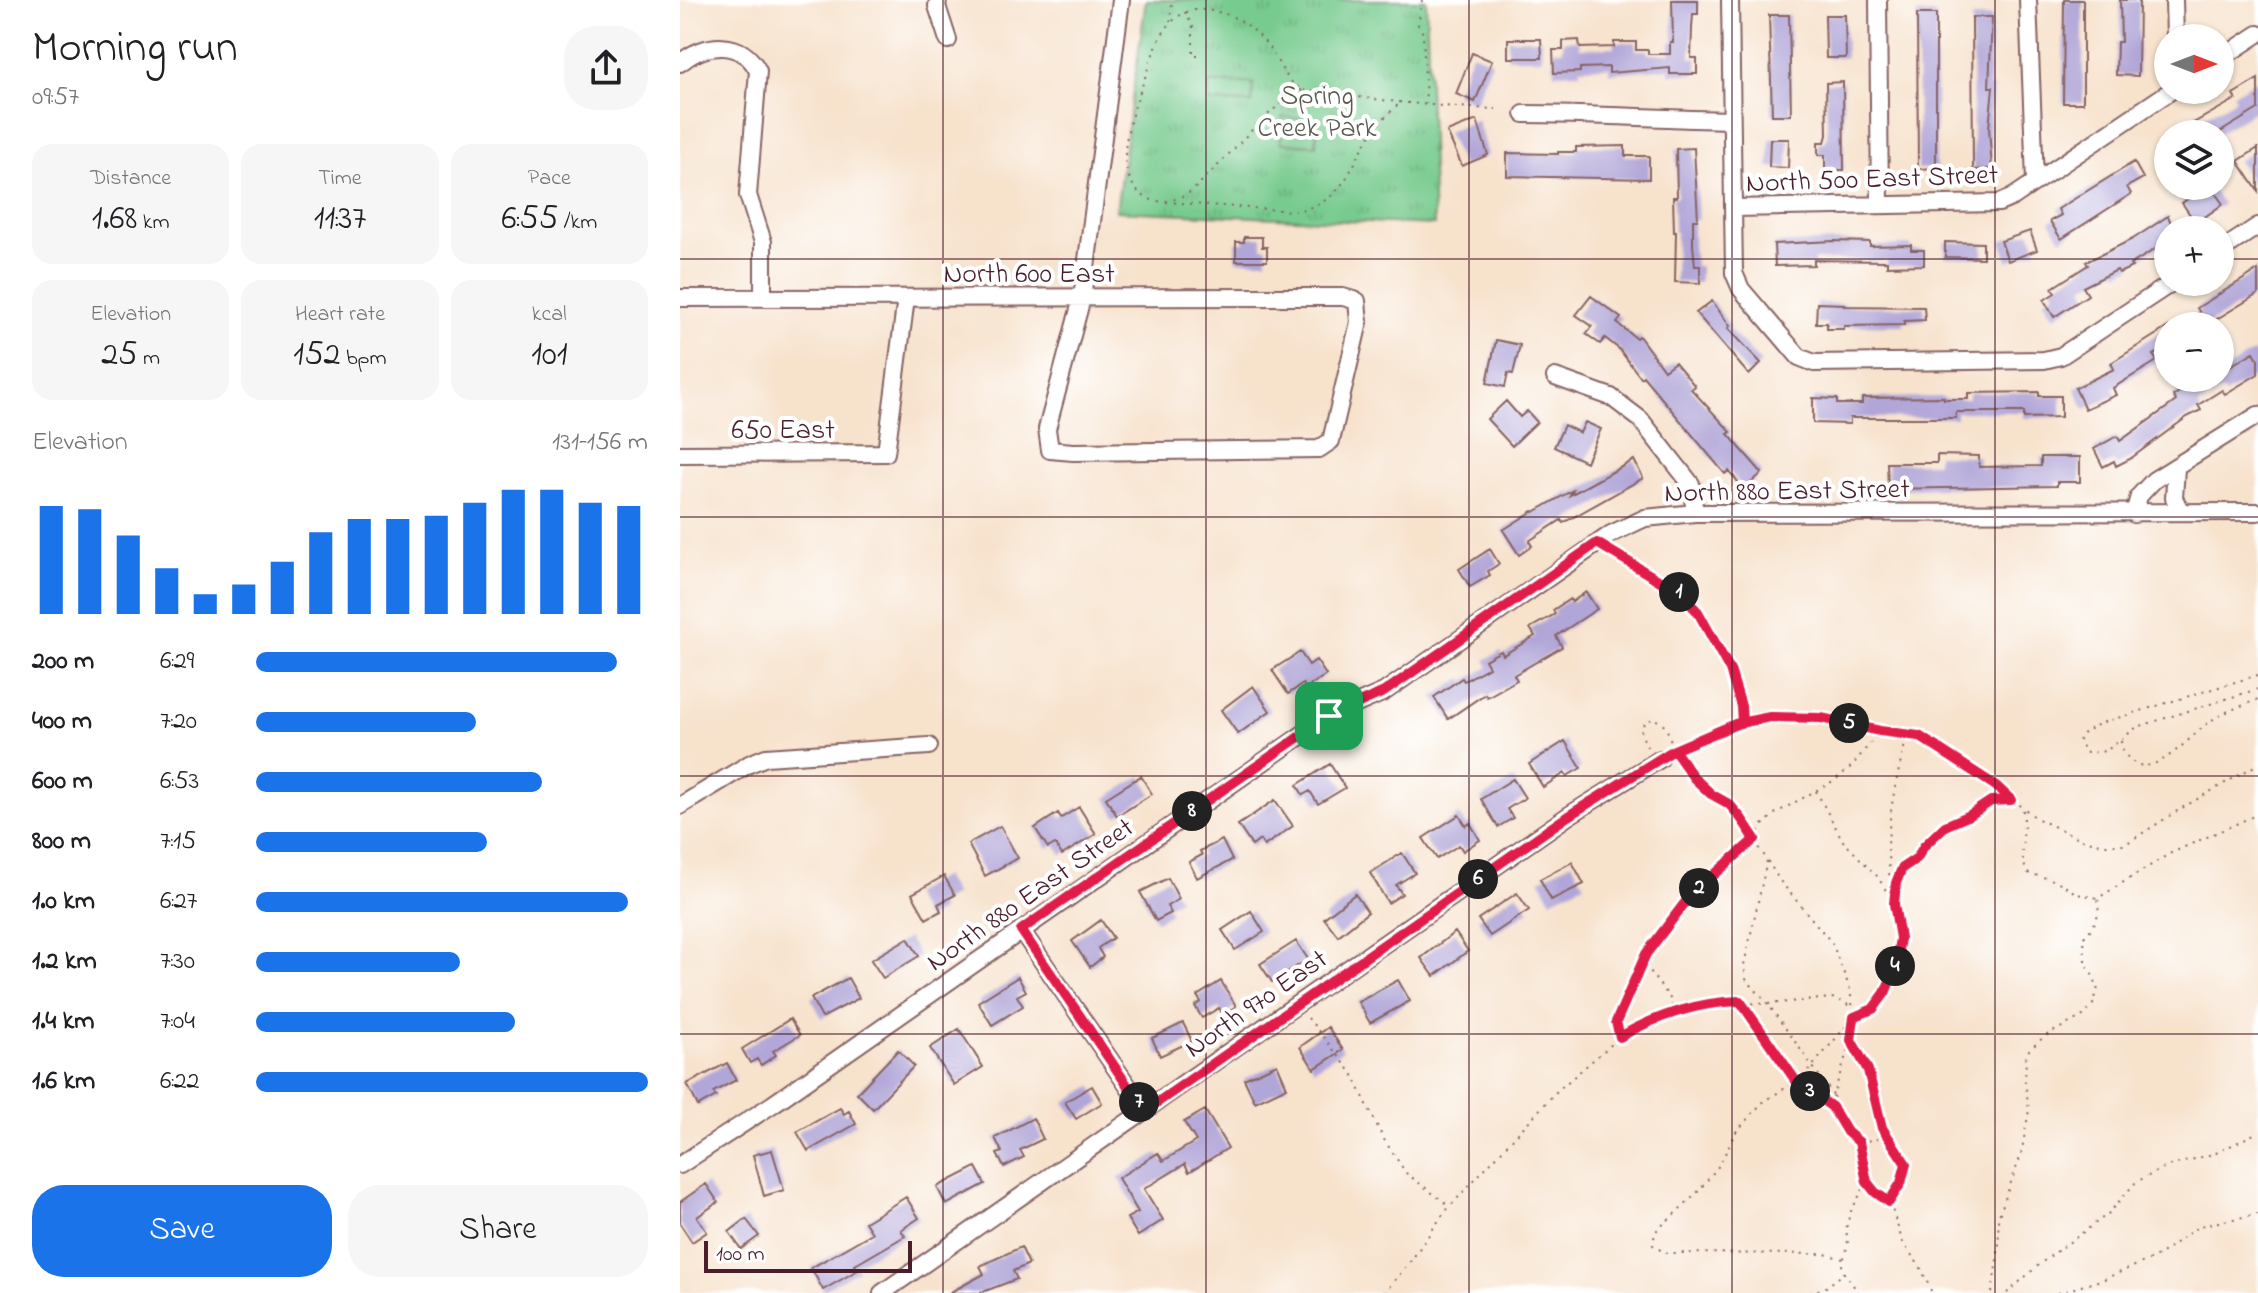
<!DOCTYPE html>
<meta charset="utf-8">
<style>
:root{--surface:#fff;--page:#f6f6f6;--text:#202124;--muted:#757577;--accent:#1a73e8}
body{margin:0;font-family:"Indie Flower",sans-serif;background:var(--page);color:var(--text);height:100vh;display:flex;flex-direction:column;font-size:30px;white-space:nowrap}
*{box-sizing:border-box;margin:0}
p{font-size:26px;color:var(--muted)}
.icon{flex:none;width:44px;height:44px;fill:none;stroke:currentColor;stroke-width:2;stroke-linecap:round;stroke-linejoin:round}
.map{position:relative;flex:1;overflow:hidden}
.sheet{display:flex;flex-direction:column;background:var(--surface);width:680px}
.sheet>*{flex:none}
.needle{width:52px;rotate:90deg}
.tools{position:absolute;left:1474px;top:24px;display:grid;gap:16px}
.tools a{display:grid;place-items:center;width:80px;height:80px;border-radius:50%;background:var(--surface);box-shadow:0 2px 6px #0004;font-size:40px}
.scale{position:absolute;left:24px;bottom:20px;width:208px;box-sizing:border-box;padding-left:8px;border:4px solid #4a1f2b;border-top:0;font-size:22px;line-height:28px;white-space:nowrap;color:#4a1f2b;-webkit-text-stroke:6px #fff;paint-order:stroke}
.pin{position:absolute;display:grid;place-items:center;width:68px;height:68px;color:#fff;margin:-34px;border-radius:16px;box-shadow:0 4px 12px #0006}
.km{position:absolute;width:40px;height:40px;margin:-20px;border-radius:50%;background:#222;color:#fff;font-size:22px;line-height:40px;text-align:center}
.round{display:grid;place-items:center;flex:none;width:84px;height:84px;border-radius:32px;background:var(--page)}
.summary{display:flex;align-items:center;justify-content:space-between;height:136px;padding:0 32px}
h1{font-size:44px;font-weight:600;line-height:60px}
.stats{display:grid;grid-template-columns:repeat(3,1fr);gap:12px;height:136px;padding:8px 32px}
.stats div{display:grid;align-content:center;border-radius:20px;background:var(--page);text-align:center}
.stats b{font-size:34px;font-weight:600}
.stats small{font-size:22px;font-weight:400}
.stats p{font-size:22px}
.chart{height:224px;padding:16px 32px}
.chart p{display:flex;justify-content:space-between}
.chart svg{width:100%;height:144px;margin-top:8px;stroke:var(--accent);stroke-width:6}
.cta{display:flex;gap:16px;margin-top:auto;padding:16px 32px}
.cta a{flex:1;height:92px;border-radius:32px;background:var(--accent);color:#fff;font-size:32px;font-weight:600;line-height:92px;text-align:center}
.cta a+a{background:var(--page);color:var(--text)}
ul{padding:0 32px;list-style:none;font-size:26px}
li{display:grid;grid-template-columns:128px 96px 1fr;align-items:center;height:60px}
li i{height:20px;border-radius:10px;background:var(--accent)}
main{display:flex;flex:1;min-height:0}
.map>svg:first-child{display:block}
.grass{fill:url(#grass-tufts);stroke:#60755c;stroke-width:2}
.pitch{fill:#77cb8e;stroke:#60755c;stroke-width:2}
.building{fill:#b1a6d8}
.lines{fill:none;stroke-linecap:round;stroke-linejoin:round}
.minor-casing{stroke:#876363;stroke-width:20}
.path{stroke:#876363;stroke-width:2;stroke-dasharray:2 6;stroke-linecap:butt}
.minor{stroke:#fff;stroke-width:16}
.route-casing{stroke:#fff;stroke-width:16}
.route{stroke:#e11d48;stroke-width:10}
.grid{fill:none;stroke:#4a1f2b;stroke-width:2;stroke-opacity:0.55}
.labels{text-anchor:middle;stroke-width:8;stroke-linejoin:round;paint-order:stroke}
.park-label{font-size:28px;fill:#5a5b4e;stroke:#fff}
.street-label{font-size:28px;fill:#4a1f2b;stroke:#fff}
</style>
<main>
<section class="sheet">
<div class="summary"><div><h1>Morning run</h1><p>09:57</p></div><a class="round"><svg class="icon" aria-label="share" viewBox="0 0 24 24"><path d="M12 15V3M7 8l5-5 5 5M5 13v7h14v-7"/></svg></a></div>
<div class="stats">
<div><p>Distance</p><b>1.68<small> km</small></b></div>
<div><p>Time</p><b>11:37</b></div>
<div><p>Pace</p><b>6:55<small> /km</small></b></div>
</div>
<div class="stats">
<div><p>Elevation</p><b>25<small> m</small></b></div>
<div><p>Heart rate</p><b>152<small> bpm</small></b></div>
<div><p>kcal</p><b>101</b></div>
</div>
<div class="chart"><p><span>Elevation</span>131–156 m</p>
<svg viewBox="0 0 160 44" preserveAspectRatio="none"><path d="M5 44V11M15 44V12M25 44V20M35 44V30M45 44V38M55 44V35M65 44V28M75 44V19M85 44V15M95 44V15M105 44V14M115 44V10M125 44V6M135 44V6M145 44V10M155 44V11"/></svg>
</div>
<ul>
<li><b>200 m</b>6:29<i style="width:92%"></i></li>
<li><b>400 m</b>7:20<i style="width:56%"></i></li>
<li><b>600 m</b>6:53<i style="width:73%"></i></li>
<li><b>800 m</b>7:15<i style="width:59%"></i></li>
<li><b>1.0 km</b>6:27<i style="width:95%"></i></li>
<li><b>1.2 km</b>7:30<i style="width:52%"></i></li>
<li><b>1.4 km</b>7:04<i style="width:66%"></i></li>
<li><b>1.6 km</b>6:22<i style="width:100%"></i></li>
</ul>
<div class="cta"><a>Save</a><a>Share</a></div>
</section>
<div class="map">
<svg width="1578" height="1293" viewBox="0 0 1578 1293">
<defs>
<pattern id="grass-tufts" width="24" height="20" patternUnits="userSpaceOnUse" patternTransform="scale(2)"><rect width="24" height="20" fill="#77cb8e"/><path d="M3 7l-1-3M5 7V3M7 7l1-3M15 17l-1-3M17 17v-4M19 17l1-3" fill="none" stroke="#68ae7b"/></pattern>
</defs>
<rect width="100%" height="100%" fill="#fff"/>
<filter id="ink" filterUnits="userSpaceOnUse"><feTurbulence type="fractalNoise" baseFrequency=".0125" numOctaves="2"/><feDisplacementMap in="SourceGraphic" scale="16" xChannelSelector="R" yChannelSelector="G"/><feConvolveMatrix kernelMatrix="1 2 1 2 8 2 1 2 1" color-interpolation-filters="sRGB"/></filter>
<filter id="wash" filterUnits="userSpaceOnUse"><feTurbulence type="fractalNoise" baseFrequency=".006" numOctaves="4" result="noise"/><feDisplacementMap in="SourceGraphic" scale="32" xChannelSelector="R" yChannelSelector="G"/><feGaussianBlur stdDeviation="1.8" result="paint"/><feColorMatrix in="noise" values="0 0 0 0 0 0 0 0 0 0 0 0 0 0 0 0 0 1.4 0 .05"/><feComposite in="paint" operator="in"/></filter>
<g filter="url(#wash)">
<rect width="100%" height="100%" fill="#f7e2cc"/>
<path class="grass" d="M466,0H746L754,225L436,211Z"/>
<path class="pitch" d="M529,83H573L572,103L529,102Z
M602,117L637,120L636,145L601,143Z"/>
<g id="blocks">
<path class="building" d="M992,0H1018V14H1013L1012,28L1011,58H1017V74H990V68L929,73V67L900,68V72L874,73L873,50H883V41L899,40L900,48L934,47V42H956V50H968V54H990V42H993Z
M1384,0H1403V103H1383Z
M1440,0H1459L1458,76L1436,75L1437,42H1441Z
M1237,14H1256V168L1238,169Z
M1089,15H1109L1111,115H1092Z
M1145,15H1165L1166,58H1146Z
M1292,17H1312L1309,87H1313L1309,128L1312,169L1293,170Z
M828,39H861L862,58H828Z
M792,53L812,61L795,102L776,94Z
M1578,79V109L1537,134H1494L1556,99L1553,94Z
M1163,82L1164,170H1145V155H1138V142H1145L1147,135L1146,83Z
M797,120L808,155L782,166L767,132Z
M1090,139H1109L1108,168L1089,167Z
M945,146V156H969V179L827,176V153L878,154V152H896V147Z
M1014,148L1018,220H1013V245L1015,266H1020V283L995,282L996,232H994L993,197H997L996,149Z
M1578,148V191L1558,161Z
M1454,162L1463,178L1447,187L1451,194L1381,239L1370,221L1381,215L1378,209Z
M1526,186H1530L1543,204L1516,223L1502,203Z
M1488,216L1494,230H1488V241L1450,265L1452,267L1439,273L1437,270L1403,287L1408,295L1374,317L1364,300L1375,293L1372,288L1408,265L1406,262L1453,239Z
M1350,231L1357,250L1328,261L1321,241Z
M564,237H582V247H587V261H556V242H564Z
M1154,241L1190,242V246L1231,245V250H1244V265L1207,266V261L1134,260V265L1095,266L1094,244Z
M1265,242L1303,243V258L1265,257Z
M1578,270V294L1525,326H1492L1520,313L1517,308Z
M911,296L941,318L937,323L956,338L959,336L984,370L995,362L1015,386L1011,389L1051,432L1048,434L1082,473L1064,489L1049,471L1045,474L963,376L961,378L939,349L925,338L920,344L906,334L912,326L896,315Z
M1032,301L1050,326L1048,328L1081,363L1069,375L1016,313Z
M1137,303L1165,304L1164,306L1244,307L1245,320L1224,321V325L1164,326V329H1147V323H1136Z
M1488,327V349L1473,355L1477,361L1433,388L1436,395L1405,409L1395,388L1434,369L1431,363Z
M816,340L840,345L833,374L828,373L825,387L807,383Z
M1574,352L1578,359V374L1545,394L1542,390L1518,405L1521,410L1507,417L1450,459L1436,466L1434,461L1423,467L1414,449L1437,436L1440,441L1496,401L1493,396L1521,378H1540V372Z
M1359,392V396H1381V417L1344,418V412H1276V418H1170V424L1133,423V398L1157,399V404H1182V398L1264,397V399H1288V393Z
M826,401L840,417L847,411L857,422L832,446L807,419Z
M905,422L921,429L906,462L874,447L884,425L900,433Z
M1257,455L1299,456V467L1361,466V457H1400V482H1377V486L1208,489L1207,463H1257Z
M954,460L963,478L883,523L881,520L849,541L852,546L839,555L823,530L853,511L854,512L893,490L890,495Z
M810,549L819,564L808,571L810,575L790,587L779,569Z
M906,592L917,609L876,636L882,647L834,675L837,680L807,697L805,694L768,719L754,697L782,678L784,681L809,667L805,660L821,651L823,655L855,636L850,628L875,614L873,610L890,599L892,602Z
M620,652L629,665L636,660L646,675L626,688L623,684L608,694L592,670Z
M573,686L590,711L558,734L541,710Z
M885,741L901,768L887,776L885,773L863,787L849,764Z
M650,764L665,788L638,804L630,791L623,795L617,785Z
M461,776L472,794L437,816L426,798Z
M833,779L845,798L827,809L833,818L818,827L801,799Z
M595,800L613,826L584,846L580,840L572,846L558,825Z
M399,807L416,834L382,855L375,844L368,848L355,828L378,813L381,818Z
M779,815L786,826L790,823L800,840L783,851L779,845L757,859L743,838Z
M320,826L338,858L305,876L288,844Z
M542,840L552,860L517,878L509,862L522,855L520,851Z
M722,853L735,873L716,885L722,894L708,903L690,873Z
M892,862L904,884L871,900L860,879Z
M264,876L275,895L258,904L261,911L246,919L232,894Z
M488,878L499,899L487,906L491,913L476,921L460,892Z
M837,893L849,910L810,936L798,919Z
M675,894L688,912L658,936L644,918Z
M571,911L584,932L555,950L542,930Z
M421,920L433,938L418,948L423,957L410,967L392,941Z
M775,932L788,951L754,976L741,958Z
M228,938L239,956L203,978L191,960Z
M616,941L628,959L592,982L580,964Z
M338,977L346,991L337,996L343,1006L312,1025L298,1002Z
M168,978L179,998L142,1018L131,998Z
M718,980L730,1001L690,1023L678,1002Z
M541,981L556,1006L543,1015L539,1008L522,1018L515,1006L521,1002L517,996Z
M110,1019L120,1035L93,1051L96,1055L81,1065L77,1059L70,1063L62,1049Z
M503,1023L512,1041L480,1056L472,1038Z
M648,1027L663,1050L634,1069L620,1047Z
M279,1029L303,1067L274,1085L250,1048Z
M218,1050L234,1066L193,1109L177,1093Z
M47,1063L56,1080L33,1092L36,1096L18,1106L7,1084Z
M597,1064L607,1087L575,1102L564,1079Z
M412,1086L422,1103L396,1119L385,1102Z
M160,1108L164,1114L169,1111L176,1124L128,1151L117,1132Z
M525,1110L548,1148L509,1172L505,1164L464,1189L483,1220L458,1236L447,1218L458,1212L438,1178L478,1153L483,1161L516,1141L504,1122Z
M353,1118L363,1139L340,1150L344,1157L324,1167L317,1154L322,1152L315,1138Z
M92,1150L104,1190L84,1196L73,1155Z
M296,1167L305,1184L266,1205L257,1187Z
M26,1184L38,1202L17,1217L27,1232L12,1242L0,1224V1202Z
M226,1197L239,1218L221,1230L225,1236L175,1265L178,1270L143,1290L131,1268L192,1233L185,1222Z
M66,1219L79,1236L61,1249L49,1232Z
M341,1247L349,1264L333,1271L337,1279L300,1293H269L304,1274L300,1266Z"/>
</g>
</g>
<g filter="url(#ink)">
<use href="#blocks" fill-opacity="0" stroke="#876363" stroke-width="2"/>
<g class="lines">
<g class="minor-casing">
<path id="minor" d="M258,0L257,6L268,40
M1050,0L1054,273L1061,289L1119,357L1134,363L1364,360L1381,356L1493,282
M1198,0L1200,205
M1348,0L1355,181
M1494,0L1495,38
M1540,59L1578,34
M0,63C26,42 62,39 78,71L68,195L83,242V298
M844,114C913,114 981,119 1050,120
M1053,208L1319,203L1333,197L1492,90
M1540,251L1578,226
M0,298L663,297L677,301L679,322L651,441L639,449L393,452L370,450L367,429L402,298L441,0
M875,377L931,397L960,419L1011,484L1015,513
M0,454L206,453L226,298
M1496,468L1494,498L1501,512
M1454,514L1459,496L1474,480L1578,415
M0,806L69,764L86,757L249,746
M341,930L465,1111
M0,1165L93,1104L649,716L704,692L931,534L965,518L1015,513L1578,512
M202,1293L888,816L980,759"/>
</g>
<path class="path" d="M742,0L738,25L743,33L746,104
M505,12L513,27V55H522
M490,22L492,0
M622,90C585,110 558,147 528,175C522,180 517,188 510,192C484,208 458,204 448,174C439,148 453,111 462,86C473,56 483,6 525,10C556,13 577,28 593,54C601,66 609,85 623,90C637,95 657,95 671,96C720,103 767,107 816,109
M486,202L613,211C665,205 669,167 693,131C701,120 710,112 719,104
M932,551C951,562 987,582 1001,594C1032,621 1061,682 1062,722
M1578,675L1421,723L1404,732L1398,742L1407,753L1426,751L1457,727L1578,689
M1441,741C1442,750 1446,757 1453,762C1476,779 1514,732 1532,720C1545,711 1563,706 1578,699
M967,747L961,733L962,725L974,718L986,727L994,750L1014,778L1031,794L1049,804L1061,818L1100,881L1152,943L1170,989L1174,1017L1171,1040L1153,1096L1158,1117L1167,1132L1179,1142L1187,1182L1195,1192L1209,1202L1221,1183L1226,1164L1202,1128L1188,1070L1171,1040
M993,751L1055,724L1090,717L1141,718L1200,731L1239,736L1316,786L1356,818L1403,840L1425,845H1444L1502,808L1578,764
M1136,791L1163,841L1197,876L1214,903
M1343,810C1347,833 1336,853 1348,873L1377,881L1397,894L1418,898L1489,854L1578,814
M1087,861L1064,965L1066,979L1088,1004L1153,1095
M1213,899C1201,840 1213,793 1227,736
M967,956C968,978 983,985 992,1002V1013
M1060,1001L1116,1081L1152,1107L1155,1113
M628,1018L672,1073L703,1138L726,1173L768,1205
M940,1036L936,1022L966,954L1010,896L1064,851L1083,825L1096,813L1155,780L1172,766L1200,731
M1180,1142L1206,1138
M1210,1203L1223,1243L1241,1268L1252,1293
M1163,1259L1145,1254L985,1253L973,1245L975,1232L1017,1193L1040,1164L1055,1133L1082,1103L1125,1075L1173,1018
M704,1293L730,1262L764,1213L785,1190L877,1091L940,1037L956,1028L992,1014L1040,1002L1088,1004L1152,998L1167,1004L1174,1017L1193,1009L1205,993L1215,969L1220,938L1214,904L1216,883L1222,868L1237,858L1244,846L1265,826L1290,815L1311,801L1331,800
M1130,1293L1146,1287L1163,1274
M1179,1293L1164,1273L1162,1265L1168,1244L1166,1229L1170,1213L1187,1182
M1312,1293L1319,1246L1318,1218L1341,1155L1349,1110L1345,1081L1346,1058L1349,1050L1365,1036L1405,1015L1414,1003L1418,987L1405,960L1404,937C1416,924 1420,916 1418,898
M1327,1293L1361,1263L1428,1214L1456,1182L1486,1167L1536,1153L1578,1132
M1378,1293L1424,1279L1476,1257L1519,1226L1578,1214"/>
<use href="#minor" class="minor"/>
</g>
</g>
<g class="lines" filter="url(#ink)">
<g class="route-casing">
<path id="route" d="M649,716L704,692L917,543L1000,593L1018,612L1050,670L1061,706L1062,722L994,750L1014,778L1031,794L1049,804L1061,818L1075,839L1010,896L966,954L936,1022L940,1037C975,1016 1019,1002 1060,1001L1116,1081L1152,1107L1167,1132L1179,1142L1187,1182L1195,1192L1209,1202L1221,1183L1226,1164L1202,1128L1188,1070L1171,1040L1174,1017L1193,1009L1205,993L1215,969L1220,938L1214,904L1216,883L1222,868L1237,858L1244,846L1265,826L1290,815L1311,801L1331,800L1316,786L1239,736L1200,731L1141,718L1090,717L1055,724L994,750L888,816L465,1111L341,930L649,716"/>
</g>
<use href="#route" class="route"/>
</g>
<path class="grid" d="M263,0V1293M526,0V1293M789,0V1293M1052,0V1293M1315,0V1293M0,259H1488M1540,259H1578M0,517H1578M0,776H1578M0,1034H1578"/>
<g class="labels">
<g class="park-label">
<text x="637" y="104">Spring<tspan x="637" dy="32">Creek Park</tspan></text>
</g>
<g class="street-label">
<text transform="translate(1192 177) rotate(-2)" y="10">North 500 East Street</text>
<text x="349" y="282">North 600 East</text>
<text x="103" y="438">650 East</text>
<text transform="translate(1107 489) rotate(-1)" y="10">North 880 East Street</text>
<text transform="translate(349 893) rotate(-35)" y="10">North 880 East Street</text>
<text transform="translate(575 1002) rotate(-35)" y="10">North 970 East</text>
</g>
</g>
</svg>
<div class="tools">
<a><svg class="needle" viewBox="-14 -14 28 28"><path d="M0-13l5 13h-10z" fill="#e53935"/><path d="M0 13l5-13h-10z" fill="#757577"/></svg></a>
<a><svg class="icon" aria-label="layers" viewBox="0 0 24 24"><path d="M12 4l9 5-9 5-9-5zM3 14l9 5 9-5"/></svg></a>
<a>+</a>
<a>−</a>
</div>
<div class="scale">100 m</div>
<div class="pin" style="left:649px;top:716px;background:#1e9e55"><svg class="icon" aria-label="arrive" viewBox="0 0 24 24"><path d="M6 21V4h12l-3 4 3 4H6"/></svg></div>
<b class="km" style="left:999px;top:592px">1</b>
<b class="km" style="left:1019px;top:888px">2</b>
<b class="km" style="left:1130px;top:1091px">3</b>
<b class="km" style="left:1215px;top:966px">4</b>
<b class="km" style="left:1169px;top:723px">5</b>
<b class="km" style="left:798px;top:879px">6</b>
<b class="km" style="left:459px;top:1102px">7</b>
<b class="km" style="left:512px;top:811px">8</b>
</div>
</main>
